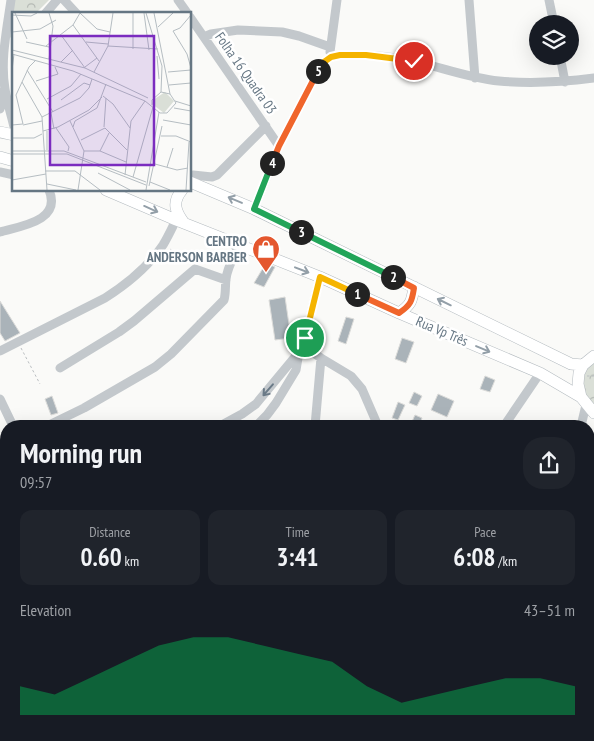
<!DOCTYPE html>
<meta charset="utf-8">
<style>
:root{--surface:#171b24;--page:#20242c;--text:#f1f3f6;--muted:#9ea1a6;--accent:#0b8043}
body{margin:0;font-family:"PT Sans Narrow",sans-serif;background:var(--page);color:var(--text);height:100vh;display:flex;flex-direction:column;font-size:19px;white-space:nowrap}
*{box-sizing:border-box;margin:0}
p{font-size:16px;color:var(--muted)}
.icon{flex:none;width:28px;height:28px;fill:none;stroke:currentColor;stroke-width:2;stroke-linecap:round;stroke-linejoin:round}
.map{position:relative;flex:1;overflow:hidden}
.panel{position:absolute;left:0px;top:420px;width:595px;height:321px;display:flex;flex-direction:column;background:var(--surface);border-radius:20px 20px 0 0;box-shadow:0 5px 20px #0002}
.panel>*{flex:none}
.fabs{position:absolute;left:529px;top:15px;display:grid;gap:10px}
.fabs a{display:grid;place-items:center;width:50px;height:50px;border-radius:50%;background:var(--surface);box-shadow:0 5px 20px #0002;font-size:25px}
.pin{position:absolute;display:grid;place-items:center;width:42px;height:42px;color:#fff;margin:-21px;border:2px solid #fff;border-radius:50%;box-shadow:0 1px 5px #0007}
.km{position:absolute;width:25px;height:25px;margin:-12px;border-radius:50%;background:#222;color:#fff;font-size:14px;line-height:25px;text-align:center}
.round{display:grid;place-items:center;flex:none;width:52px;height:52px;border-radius:20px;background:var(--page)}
.head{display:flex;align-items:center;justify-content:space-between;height:85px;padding:0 20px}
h1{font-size:28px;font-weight:700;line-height:38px}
.metrics{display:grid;grid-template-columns:repeat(3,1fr);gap:8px;height:85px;padding:5px 20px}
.metrics div{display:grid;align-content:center;border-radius:12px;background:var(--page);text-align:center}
.metrics b{font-size:25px;font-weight:700}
.metrics small{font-size:14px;font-weight:400}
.metrics p{font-size:14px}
.chart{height:140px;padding:10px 20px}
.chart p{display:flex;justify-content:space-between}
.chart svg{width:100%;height:90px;margin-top:5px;fill:var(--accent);opacity:.7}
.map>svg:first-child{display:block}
.park{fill:url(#park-crowns)}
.building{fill:#aab3b9;stroke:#dcdcda}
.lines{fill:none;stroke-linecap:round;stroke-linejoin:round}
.secondary-casing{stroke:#b3babf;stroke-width:12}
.path{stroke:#bbbfc2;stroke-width:1;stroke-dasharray:2.5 2.5;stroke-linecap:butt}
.minor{stroke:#c3c8cc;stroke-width:9}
.secondary{stroke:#fff;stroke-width:11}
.oneway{stroke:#939fa8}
.oneway2{stroke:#6a7a87}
.split-1-casing{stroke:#fff;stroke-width:10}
.split-2-casing{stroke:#fff;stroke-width:10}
.split-3-casing{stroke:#fff;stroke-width:10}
.split-4-casing{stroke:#fff;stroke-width:10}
.split-5-casing{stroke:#fff;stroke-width:10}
.split-6-casing{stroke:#fff;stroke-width:10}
.split-1{stroke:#f5b400;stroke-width:6}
.split-2{stroke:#f0652b;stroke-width:6}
.split-3{stroke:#22a559;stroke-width:6}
.split-4{stroke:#22a559;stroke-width:6}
.split-5{stroke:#f0652b;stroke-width:6}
.split-6{stroke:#f5b400;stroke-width:6}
.labels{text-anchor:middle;stroke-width:5;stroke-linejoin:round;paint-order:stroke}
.street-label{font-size:14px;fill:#657683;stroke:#fff}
.poi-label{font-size:14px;font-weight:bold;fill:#657683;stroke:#fff;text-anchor:end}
.inset-road{fill:none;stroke:#b5bdc2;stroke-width:1}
.view{fill:#7b2cbf;fill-opacity:0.15;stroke:#7b2cbf;stroke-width:2.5}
.inset-edge{fill:none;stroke:#657683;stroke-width:2.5}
</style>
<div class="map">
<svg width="594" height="741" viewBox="0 0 594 741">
<defs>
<pattern id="park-crowns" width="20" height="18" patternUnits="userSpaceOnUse" patternTransform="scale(1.25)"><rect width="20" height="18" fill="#dadfd7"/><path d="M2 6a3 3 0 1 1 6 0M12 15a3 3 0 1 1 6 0" fill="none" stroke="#b4b9b4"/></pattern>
</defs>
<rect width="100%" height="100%" fill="#fafaf8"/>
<path class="park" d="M14,0H49L35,14H14V34L10,38Z
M594,358V406L580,391L583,370Z"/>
<path class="building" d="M266,263L275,267L264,287L254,283Z
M285,297L291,338L275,340L269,300Z
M0,301L20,333L5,341L0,333Z
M346,317L354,319L346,344L338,341Z
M402,338L414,342L406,363L395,359Z
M485,376L495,380L490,392L480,389Z
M414,392L422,396L417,406L409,403Z
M438,394L454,401L447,417L431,410Z
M52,396L58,413L51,415L45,399Z
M398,402L405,405L398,420L392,418Z
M415,415L422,418L419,426H410Z"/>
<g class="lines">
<g class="secondary-casing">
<path id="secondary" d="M0,132L14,135
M0,157L14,161
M190,182L254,209L571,364L583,365
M106,190L176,220L320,277L399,313L540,373L581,397
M182,190C172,202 175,211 184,223
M399,313C411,305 412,301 414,287
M594,356L583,365L579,373L578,384L581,397L594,413
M589,656L594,639
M589,702L594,704
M589,723L594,726
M562,741L563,735"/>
</g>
<path class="path" d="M170,249L188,263
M21,348L40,384
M587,376H594"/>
<path class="minor" d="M11,0C7,29 0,60 5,89C7,102 11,114 14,127
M64,0L77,14
M178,0L188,14
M469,0L475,78
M549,0L554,24
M45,14L57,0
M190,17L279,146
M204,37L211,34L238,30L282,32L299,36L330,47
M330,52L337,0
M560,56L565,82
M0,109L4,90
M0,172L14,175
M193,175L212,177L217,175L266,126
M254,209L279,146L318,71C322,66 325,60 331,57C337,54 346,55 353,55C374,55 394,57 414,61C443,68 470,78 499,81C531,84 563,82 594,78
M0,232C21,226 62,221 49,190
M302,345L321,358L351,376L362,389L378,426
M0,351L105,298C127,284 148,267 163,245C168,237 172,228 176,220
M60,368L119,332L134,321L195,269L226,280
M0,399L13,426
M47,426L84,408L155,367L171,354L224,300C226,293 225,286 226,279C227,268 234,256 239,245
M220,426L242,414L256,404L299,352
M256,426L267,415L276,403L296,370L299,352L305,337L320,277
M315,426L321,358
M504,426L540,373
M581,426L586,405
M0,446L6,443
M0,537L6,536
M0,655H6
M0,673H6
M190,735V741
M245,735L259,741
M285,735L300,741
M436,735V741
M492,741L494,735"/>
<use href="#secondary" class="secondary"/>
</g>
<defs><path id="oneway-shaft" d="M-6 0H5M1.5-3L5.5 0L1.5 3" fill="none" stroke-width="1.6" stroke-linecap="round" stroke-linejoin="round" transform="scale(1.25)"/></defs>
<g class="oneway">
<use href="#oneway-shaft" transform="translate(235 200) rotate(-157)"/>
<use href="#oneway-shaft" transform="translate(151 209) rotate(24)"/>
<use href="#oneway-shaft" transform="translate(302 270) rotate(21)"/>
<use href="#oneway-shaft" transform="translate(444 302) rotate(-154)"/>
<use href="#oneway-shaft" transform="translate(483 349) rotate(23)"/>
</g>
<use class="oneway2" href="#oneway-shaft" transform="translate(268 390) rotate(131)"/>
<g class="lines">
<g class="split-1-casing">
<path id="split-1" d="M305,338L320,277L357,294"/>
</g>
<g class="split-2-casing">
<path id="split-2" d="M357,294L399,313C411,305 412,301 414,288L393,277"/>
</g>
<g class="split-3-casing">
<path id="split-3" d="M301,232L393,277"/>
</g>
<g class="split-4-casing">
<path id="split-4" d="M272,163L254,209L301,232"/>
</g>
<g class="split-5-casing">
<path id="split-5" d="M272,163L279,146L318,71"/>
</g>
<g class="split-6-casing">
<path id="split-6" d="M318,71L324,62L331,57L340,55H366L414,61"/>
</g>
<use href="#split-1" class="split-1"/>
<use href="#split-2" class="split-2"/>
<use href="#split-3" class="split-3"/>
<use href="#split-4" class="split-4"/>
<use href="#split-5" class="split-5"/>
<use href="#split-6" class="split-6"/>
</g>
<defs>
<g id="shop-pin" transform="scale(1.4375)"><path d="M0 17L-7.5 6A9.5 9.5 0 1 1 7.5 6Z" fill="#e4572e" stroke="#fff"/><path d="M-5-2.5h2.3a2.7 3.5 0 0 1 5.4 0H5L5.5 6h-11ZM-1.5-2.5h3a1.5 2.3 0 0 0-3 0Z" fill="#fff"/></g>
</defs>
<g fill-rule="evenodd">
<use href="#shop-pin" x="266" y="249"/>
</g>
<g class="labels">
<g class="street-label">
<text transform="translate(246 73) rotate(55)" y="5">Folha 16 Quadra 03</text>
<text transform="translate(442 331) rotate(23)" y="5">Rua Vp Três</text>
</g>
<g class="poi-label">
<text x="247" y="246">CENTRO<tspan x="247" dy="16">ANDERSON BARBER</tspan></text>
</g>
</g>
<g transform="translate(12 12)">
<rect width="179" height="179" fill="#fafaf8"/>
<path d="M153,80L162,89L152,101L140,92L141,88Z" fill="#dadfd7"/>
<path class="inset-road" d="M3,1L15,27M37,1L41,14L37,47M68,1L85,17L98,20M121,1V37M132,1L137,38M134,1L150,54L149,80M142,1L158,82M0,3L19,4L25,1M179,3L168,16L161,19L175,42L179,56M61,13L87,49M146,15L161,1M0,20L28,17L44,8M49,23L73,56M14,30L37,35M74,30L96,32M34,34L61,13L68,1M96,34L146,37M0,38L73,56L136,86M0,42L61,59L133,89L148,101H155L164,91L158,82L149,80L140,88V93M145,44L147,67M49,50L61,38M73,55L85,46M0,58L2,42M15,58L41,100M82,60L96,34L101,1M156,60L179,58M24,69L46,62L43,55M10,70L30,105L35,178M157,73L179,71M91,84L101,92L118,116M35,87L59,74L69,62M49,88L72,71L78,73M163,89L179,94M162,96L179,99M39,101L42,117M30,105L68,86L77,76L80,67M151,108L179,113M58,109L72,139L66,178M0,113L11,112L4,83L17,55L24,48M11,113L30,109M61,115L63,109L85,96L94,72M92,115L94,86M44,116L57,135L56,139M31,119L46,115L77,98L90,85M35,119V138M149,124H164L179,130M0,126H22L30,122M69,128L93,116L115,138M0,139H52L134,170M72,139H88L114,150M88,139L97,121M0,142H55L134,173M143,152L165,158L176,156M155,155L161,136M33,159H63L88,178M86,161L118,178M113,163L119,109L133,89M121,165L141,95M0,168L34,162M138,170L158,178M35,172L64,178M137,174L150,114M134,178L147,100M174,178L177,130"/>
<path class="view" d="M38,24H142V153H38Z"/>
<rect width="179" height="179" class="inset-edge"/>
</g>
</svg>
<div class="fabs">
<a><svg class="icon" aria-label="layers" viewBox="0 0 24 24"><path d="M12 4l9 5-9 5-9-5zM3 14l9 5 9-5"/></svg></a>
</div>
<div class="pin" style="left:305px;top:338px;background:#1e9e55"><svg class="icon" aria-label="arrive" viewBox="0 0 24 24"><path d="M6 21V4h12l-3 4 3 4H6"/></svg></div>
<div class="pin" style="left:414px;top:61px;background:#d93025"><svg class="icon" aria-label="check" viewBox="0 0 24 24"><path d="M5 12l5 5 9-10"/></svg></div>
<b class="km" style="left:357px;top:294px">1</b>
<b class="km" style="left:393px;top:277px">2</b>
<b class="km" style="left:301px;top:232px">3</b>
<b class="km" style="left:272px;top:163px">4</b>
<b class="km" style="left:318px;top:71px">5</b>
<section class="panel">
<div class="head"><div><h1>Morning run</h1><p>09:57</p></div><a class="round"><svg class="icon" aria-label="share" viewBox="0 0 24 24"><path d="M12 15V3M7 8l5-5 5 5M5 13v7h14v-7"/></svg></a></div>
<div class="metrics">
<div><p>Distance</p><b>0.60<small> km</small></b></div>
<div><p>Time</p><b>3:41</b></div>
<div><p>Pace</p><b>6:08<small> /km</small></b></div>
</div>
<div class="chart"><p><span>Elevation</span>43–51 m</p>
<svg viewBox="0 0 160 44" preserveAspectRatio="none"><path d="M0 44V30L10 34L20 26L30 18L40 10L50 6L60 6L70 10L80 14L90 18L100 30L110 38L120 34L130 30L140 26L150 26L160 30V44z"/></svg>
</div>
</section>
</div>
